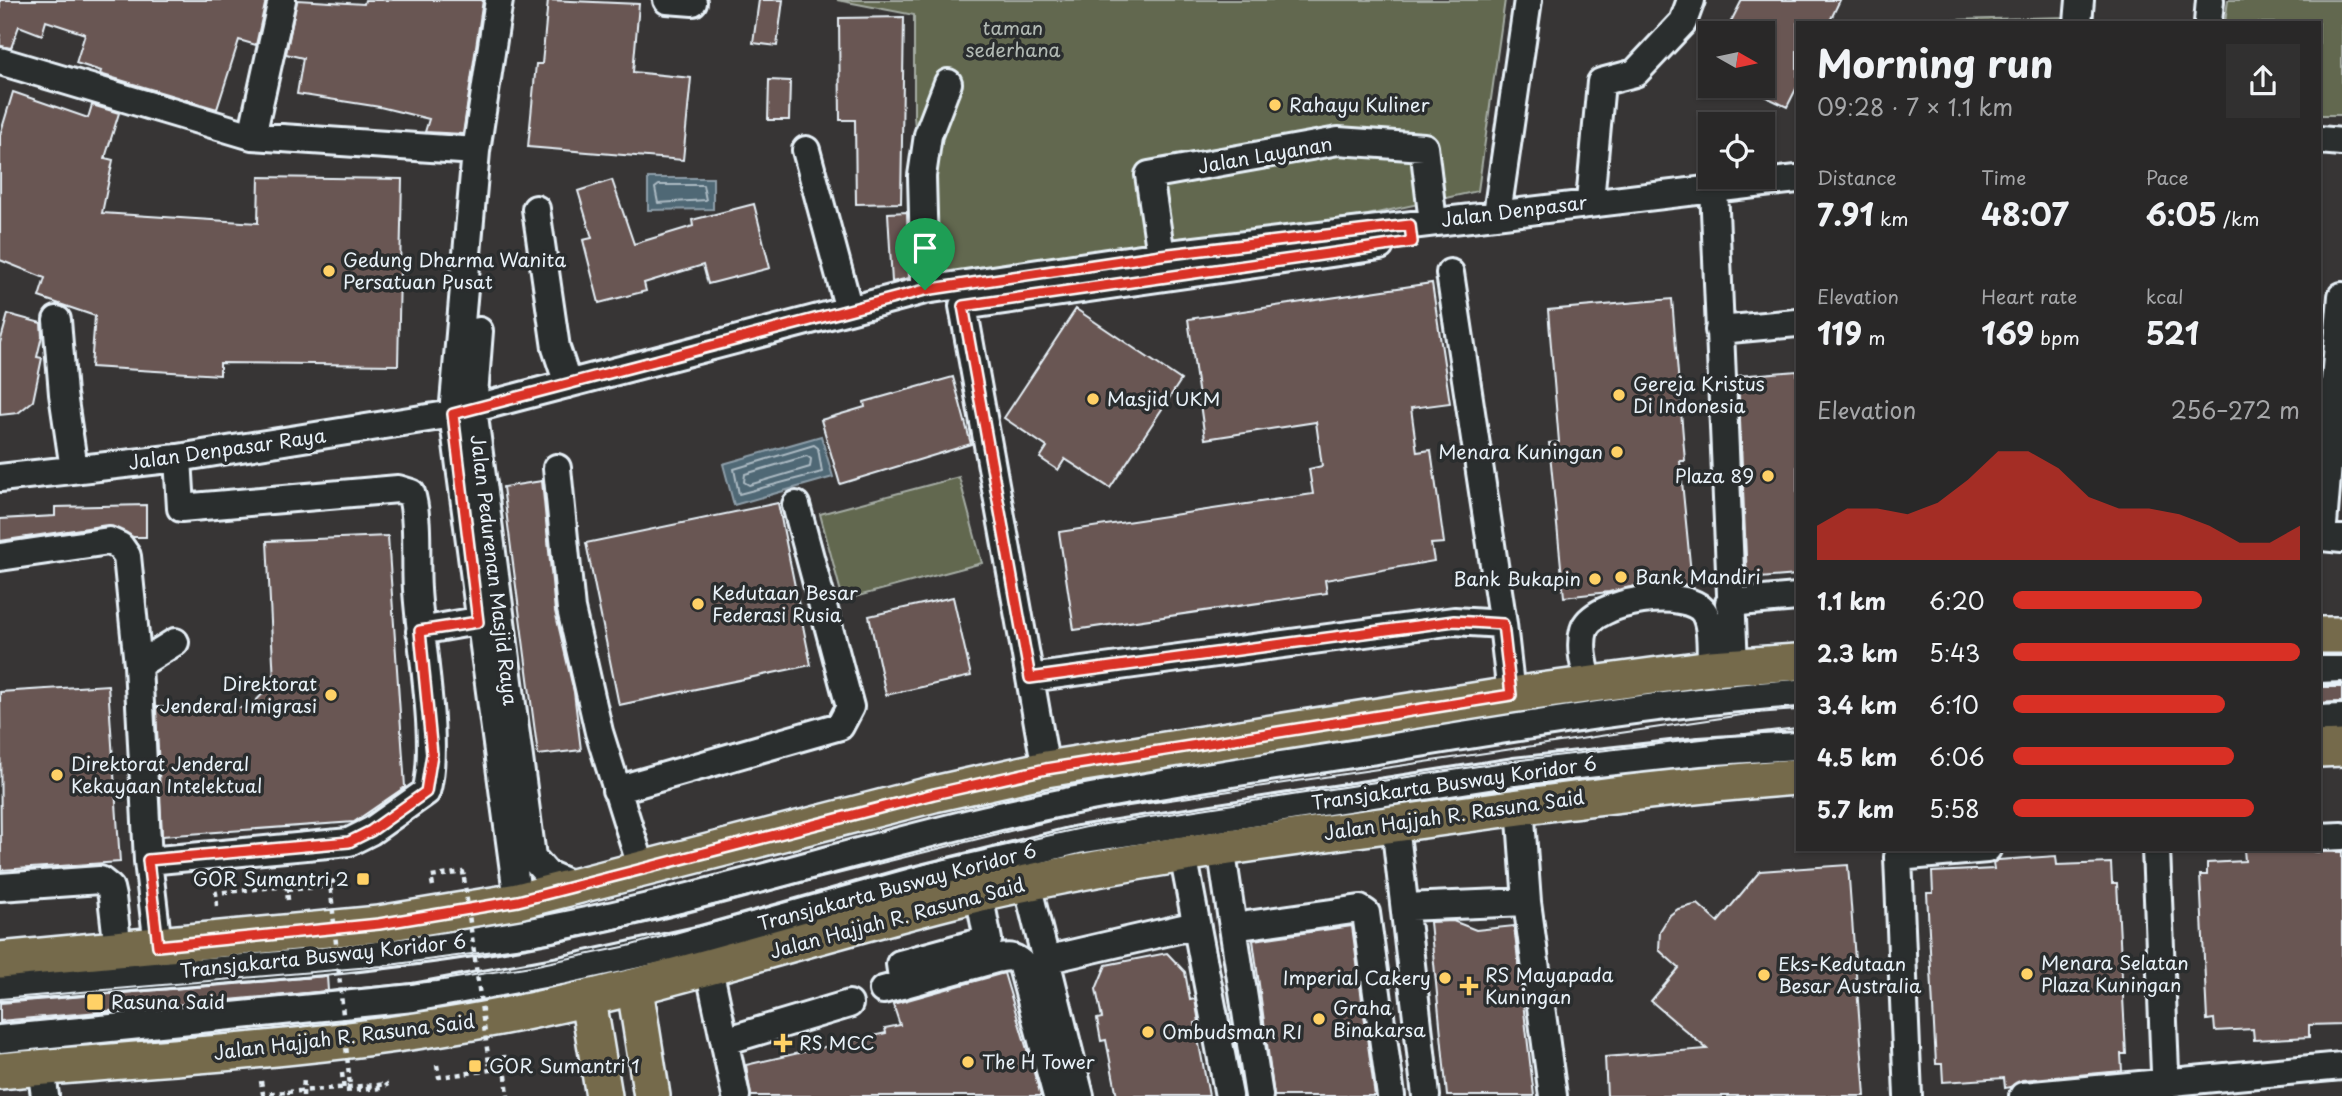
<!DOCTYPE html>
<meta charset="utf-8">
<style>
:root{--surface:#292828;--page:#313030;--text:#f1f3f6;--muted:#a5a6a8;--line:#454445;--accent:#d93025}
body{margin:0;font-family:"Playpen Sans",sans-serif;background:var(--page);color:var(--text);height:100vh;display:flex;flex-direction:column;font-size:26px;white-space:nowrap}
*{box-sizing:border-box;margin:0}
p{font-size:23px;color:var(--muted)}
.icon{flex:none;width:38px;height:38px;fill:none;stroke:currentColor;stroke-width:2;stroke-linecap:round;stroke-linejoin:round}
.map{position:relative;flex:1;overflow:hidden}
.details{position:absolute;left:1796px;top:21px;width:525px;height:830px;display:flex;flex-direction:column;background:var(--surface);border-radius:0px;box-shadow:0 2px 5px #0004,0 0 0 2px var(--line)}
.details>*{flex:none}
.needle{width:46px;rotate:99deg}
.buttons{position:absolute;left:1698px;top:21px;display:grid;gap:14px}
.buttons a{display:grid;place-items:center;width:77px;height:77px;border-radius:0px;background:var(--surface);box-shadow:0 2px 5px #0004,0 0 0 2px var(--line);font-size:35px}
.pin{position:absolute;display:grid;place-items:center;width:60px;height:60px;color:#fff;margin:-72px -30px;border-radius:50% 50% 50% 0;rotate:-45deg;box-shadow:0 0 7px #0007}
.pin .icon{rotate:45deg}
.round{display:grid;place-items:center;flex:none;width:74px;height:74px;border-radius:0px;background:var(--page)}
.headline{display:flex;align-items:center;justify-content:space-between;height:119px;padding:0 21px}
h1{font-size:38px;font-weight:700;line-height:52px}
.metrics{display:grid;grid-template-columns:repeat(3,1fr);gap:10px;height:119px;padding:7px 21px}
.metrics div{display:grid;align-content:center}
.metrics b{font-size:30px;font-weight:700}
.metrics small{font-size:19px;font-weight:400}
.metrics p{font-size:19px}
.chart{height:196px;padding:14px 21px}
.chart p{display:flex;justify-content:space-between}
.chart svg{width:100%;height:126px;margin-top:7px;fill:var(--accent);opacity:.7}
ul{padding:0 21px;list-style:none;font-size:23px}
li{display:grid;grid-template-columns:112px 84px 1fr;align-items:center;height:52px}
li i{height:18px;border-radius:9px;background:var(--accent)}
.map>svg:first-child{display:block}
.green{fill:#62684f;stroke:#a5aca4;stroke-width:2}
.water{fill:#506774;stroke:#8d9ea9;stroke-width:2}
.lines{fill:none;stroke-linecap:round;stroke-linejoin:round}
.shore{stroke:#abbac3;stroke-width:2}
.building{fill:#695753;stroke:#e8f1f8;stroke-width:2}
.minor-casing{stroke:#e8f1f8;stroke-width:32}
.major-casing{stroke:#e8f1f8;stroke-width:40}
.path{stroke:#e8f1f8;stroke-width:4.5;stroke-dasharray:5 5;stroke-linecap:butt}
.minor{stroke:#2a2d2e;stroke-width:26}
.major{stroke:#746b4b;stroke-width:35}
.tram{stroke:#e8f1f8;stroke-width:2}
.path-bridge{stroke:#e8f1f8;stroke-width:4.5;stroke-dasharray:5 5;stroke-linecap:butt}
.route-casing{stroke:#fff;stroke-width:14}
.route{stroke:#d93025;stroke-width:9}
.poi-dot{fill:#ffd166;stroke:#2a2d2e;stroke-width:2.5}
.labels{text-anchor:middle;stroke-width:7;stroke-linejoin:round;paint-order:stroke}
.park-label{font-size:19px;fill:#b2bab4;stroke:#2a2d2e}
.poi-label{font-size:19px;fill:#e8f1f8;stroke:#2a2d2e;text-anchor:start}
.street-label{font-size:19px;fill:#e8f1f8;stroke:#2a2d2e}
</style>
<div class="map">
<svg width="2342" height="1096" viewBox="0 0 2342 1096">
<rect width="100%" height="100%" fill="#373535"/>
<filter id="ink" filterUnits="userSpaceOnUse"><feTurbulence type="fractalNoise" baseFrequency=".0143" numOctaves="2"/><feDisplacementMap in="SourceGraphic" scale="14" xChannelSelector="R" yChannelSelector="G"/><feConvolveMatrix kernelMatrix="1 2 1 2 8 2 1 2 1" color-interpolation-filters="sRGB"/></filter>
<g filter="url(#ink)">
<path class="green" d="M837,0H1505L1478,191L1363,216L1120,248L928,286L914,116V15Z
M2228,0H2342V115H2319V23H2225Z
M2068,17V23L1910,21Z
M959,477L982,563L843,600L820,514Z"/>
<path class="water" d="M648,178H713V209L648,210Z
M821,436L833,477L734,505L723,464Z"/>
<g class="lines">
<path class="shore" d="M659,185H703L706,200L658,203L655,188Z
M814,445L818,448L822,472L739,494L734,469Z
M807,456L811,459L810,467L749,485L744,482L745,474Z"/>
</g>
<path class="building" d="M0,0H266L256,45L239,40L217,109L100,74L101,71L76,63L85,34L46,21L42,35L19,26L11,48L0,46Z
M297,0L364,4L365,0H483L463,134L425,132L429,119L380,107L297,94L303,58L286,54Z
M548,0L639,4L633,72L691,78L683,160L528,147L536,64H542Z
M759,0H783L777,46L753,43Z
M1742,0H1840L1829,23H1797V87L1787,107L1762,95V33H1725Z
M904,17L901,203L856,204L855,120H840L839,18Z
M769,80L790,81L789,120H768Z
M13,92L88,118L92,105L119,113L105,158L113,160L102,213L258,223L259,177L402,179L398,365L220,363V375L91,367L95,316L39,297L45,278L0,260V135Z
M612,180L634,244L693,226L692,220L754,204L770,268L708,284L703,265L644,283L646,291L599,303L583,240L592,238L578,191Z
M907,212L909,278L892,282L888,213Z
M1432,283L1450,403L1411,408L1417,452L1431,450L1444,543L1431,544L1434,561L1325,580L1327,593L1074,630L1059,532L1313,494L1309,469L1322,466L1316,422L1205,439L1188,319Z
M1672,299L1685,461H1680L1692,584L1640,585L1609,592L1564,597L1549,443L1559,442L1548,310Z
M1076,309L1181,380L1110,488L1065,459L1058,470L1040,458L1047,447L1004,418Z
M8,314L41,323L42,336L37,357L42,358L33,401L18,413L0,415V343Z
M1797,371V575L1747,579L1738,376Z
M953,377L971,444L840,484L821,420L865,407L864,402Z
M542,481L555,611L574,692L581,750L538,755L503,487Z
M778,503L811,665L619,705L586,543Z
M146,505V537H133L107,525L0,541V519L55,516V507Z
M388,536L405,787L354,822L162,836L156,707L249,708L274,682L267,541Z
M953,597L971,676L886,695L869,616Z
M108,685L120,862L1,870L0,692Z
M2319,687H2342V702L2319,703Z
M2244,849L2342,852V1024L2309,1025V1037L2254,1040L2253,1029L2215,1031L2214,1019L2207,1020L2200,875H2207V863L2245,861Z
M2056,856L2057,865L2111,863L2112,883H2117L2126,1054H2121L2122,1071L2022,1080L2010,1087L2005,1088L2004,1078L1943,1082L1942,1064H1936L1927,893H1933L1932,872L1994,869L1993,863L1998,860Z
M1848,865L1865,1096H1607L1605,1057L1707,1049L1651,1001L1679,968L1659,950L1660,931L1670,915L1678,909L1698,904L1718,922L1760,871Z
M1453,921L1476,930L1514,926L1534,1096H1447L1430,922Z
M1352,926L1375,1096H1274L1253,940Z
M1167,953L1185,972L1190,1000L1195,999L1199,1022L1195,1023L1209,1096H1117L1106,1040L1101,1041L1097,1019L1102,1018L1096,989L1106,965Z
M1004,973L1041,1096H751L746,1065L886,1033L885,1028L900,1025L893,1004Z
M327,976L328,991L0,1023V1003Z"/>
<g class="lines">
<g class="minor-casing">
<path id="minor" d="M499,0L476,151L453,414L518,901
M667,0L693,2
M2078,23L2080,0
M2208,23L2210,0
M0,61L252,136L476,151
M252,136L282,0
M2319,140L2342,142
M806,150L849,310
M1714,187L1734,666
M1590,201L1601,82L1635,73L1683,22L1691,0
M536,209L556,348L568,384
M1497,214L1528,0
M1161,255L1149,175L1338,141L1424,147L1433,222
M1450,273L1503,624
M925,290L922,176L928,135L948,83
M2342,296L2322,537L2342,539
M57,320L63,394L74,469
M1719,330L1797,323
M479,331L473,408L532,857L547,874L577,887
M557,468L571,609L599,732L642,869
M0,478L178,458L453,414L925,290L1161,255L1797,179
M0,557L109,541L120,546L127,556L138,665
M1729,603L1797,597
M420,631L494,618
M175,642L138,665L148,861L349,842L371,831L426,792C440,744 420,644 417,589C415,561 419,518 411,493L398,489L181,508L178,458
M2319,670H2342
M1030,678L963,306L1380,246
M1589,684C1585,667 1579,648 1584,630C1592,601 1690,585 1705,614C1713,628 1710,652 1711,668
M2319,719L2342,718
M1046,769L1030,678L1454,621L1503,624L1511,695
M616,790L840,726L850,707L796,505
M1520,805L1527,902L1553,1096
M1395,824L1426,1096
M2319,837L2342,836
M1221,847L1233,927L1360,909L1366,913L1391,1096
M2156,849L2166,1096
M1183,854L1229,1096
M148,861L158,946
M1027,884L1080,1096
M0,887L100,880L110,888L112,897L118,950
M1405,907L1527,902
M1233,927L1259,1096
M1045,960L1196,925
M709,968L736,1096
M903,985L900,964L988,940L979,894
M0,987C182,972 367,964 547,929C700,900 848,851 1000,816C1122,788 1247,771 1370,751C1512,728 1654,703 1797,693
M883,990L996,959C1007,957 1012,955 1021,963L1057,1096
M0,1039L413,998L560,971L702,940L901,884L1078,840L1514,772L1699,752L1797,746
M725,1041L849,1004
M41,1067L45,1096
M1908,1096L1898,857L1987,849
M2023,1096L2342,1066"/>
</g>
<g class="major-casing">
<path id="major" d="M2319,635H2342
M2319,749L2342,748
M0,960L379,924L518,901L934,794L1046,769L1511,695L1711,668L1797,662
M635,989L652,1096
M588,1000L604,1096
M0,1071C161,1057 325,1049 483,1020C652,990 814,933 981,893C1115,862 1251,843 1387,825C1524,806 1660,787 1797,777"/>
</g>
<path class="path" d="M330,882L345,880
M433,886L431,877L463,872L464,878
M288,900L287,890L340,885L345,880
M217,906L216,893L307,884
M504,1055L508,1096
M437,1065L439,1077L491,1070L489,1063
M342,1073L344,1091L381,1088L388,1084
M261,1081L263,1094L287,1092
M303,1096L304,1077"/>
<use href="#minor" class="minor"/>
<use href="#major" class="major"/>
<path class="tram" d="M2319,683L2342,682
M2319,703L2342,702
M0,999L382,966L538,945L625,927L1082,813L1755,713L1797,710
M0,1021L437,981L537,965L628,946L932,862L1086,827L1504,762L1797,728"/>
<path class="path-bridge" d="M464,878L489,1063
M307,884L330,882L350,1086
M287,1092L388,1084"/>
</g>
</g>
<g class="lines" filter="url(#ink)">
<g class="route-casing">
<path id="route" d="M1410,225L1412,242L963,306L1030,678L1454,621L1503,624L1511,695L1046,769L934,794L518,901L379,924L158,946L148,860L349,842L371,831L426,792L432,754L420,631L478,622L453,414L925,290L1161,255Z"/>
</g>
<use href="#route" class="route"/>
</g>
<g class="poi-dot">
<circle cx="1275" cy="105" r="7"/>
<circle cx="329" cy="271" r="7"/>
<circle cx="1619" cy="395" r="7"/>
<circle cx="1093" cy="399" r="7"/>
<circle cx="1617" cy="452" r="7"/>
<circle cx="1768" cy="476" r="7"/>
<circle cx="1621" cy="577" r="7"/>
<circle cx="1595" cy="579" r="7"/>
<circle cx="698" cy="604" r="7"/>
<circle cx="331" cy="695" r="7"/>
<circle cx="57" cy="775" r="7"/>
<rect x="356" y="872" width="14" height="14" rx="3.5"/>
<circle cx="2027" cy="974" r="7"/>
<circle cx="1764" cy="975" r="7"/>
<circle cx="1445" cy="978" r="7"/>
<path d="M1465.5 975.5h7v7h7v7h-7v7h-7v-7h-7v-7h7z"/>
<rect x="86" y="993" width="18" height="18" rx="3.5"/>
<circle cx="1319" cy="1019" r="7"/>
<circle cx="1148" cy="1032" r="7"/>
<path d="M779.5 1032.5h7v7h7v7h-7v7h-7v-7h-7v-7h7z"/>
<circle cx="968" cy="1062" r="7"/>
<rect x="468" y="1059" width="14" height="14" rx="3.5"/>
</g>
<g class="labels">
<g class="park-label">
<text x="1013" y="35">taman<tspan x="1013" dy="22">sederhana</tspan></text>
</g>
<g class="poi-label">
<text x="1289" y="112">Rahayu Kuliner</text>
<text x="343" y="267">Gedung Dharma Wanita<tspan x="343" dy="22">Persatuan Pusat</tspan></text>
<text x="1633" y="391">Gereja Kristus<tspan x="1633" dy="22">Di Indonesia</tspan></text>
<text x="1107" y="406">Masjid UKM</text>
<text x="1603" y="459" text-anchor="end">Menara Kuningan</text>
<text x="1754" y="483" text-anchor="end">Plaza 89</text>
<text x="1635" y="584">Bank Mandiri</text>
<text x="1581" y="586" text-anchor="end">Bank Bukapin</text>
<text x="712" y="600">Kedutaan Besar<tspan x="712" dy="22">Federasi Rusia</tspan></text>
<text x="317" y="691" text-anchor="end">Direktorat<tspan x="317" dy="22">Jenderal Imigrasi</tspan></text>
<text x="71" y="771">Direktorat Jenderal<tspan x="71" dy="22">Kekayaan Intelektual</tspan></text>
<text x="349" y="886" text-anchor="end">GOR Sumantri 2</text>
<text x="2041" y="970">Menara Selatan<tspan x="2041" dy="22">Plaza Kuningan</tspan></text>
<text x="1778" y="971">Eks-Kedutaan<tspan x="1778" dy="22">Besar Australia</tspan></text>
<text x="1485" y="982">RS Mayapada<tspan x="1485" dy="22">Kuningan</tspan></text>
<text x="1431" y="985" text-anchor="end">Imperial Cakery</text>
<text x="111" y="1009">Rasuna Said</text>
<text x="1333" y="1015">Graha<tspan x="1333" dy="22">Binakarsa</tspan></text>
<text x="1162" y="1039">Ombudsman RI</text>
<text x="799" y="1050">RS MCC</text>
<text x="982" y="1069">The H Tower</text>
<text x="489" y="1073">GOR Sumantri 1</text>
</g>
<g class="street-label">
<text transform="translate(1265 155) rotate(-10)" y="7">Jalan Layanan</text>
<text transform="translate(1514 211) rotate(-7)" y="7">Jalan Denpasar</text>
<text transform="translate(227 449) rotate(-8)" y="7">Jalan Denpasar Raya</text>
<text transform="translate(494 570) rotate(83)" y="7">Jalan Pedurenan Masjid Raya</text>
<text transform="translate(1454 783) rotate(-8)" y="7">Transjakarta Busway Koridor 6</text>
<text transform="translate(1454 815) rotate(-8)" y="7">Jalan Hajjah R. Rasuna Said</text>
<text transform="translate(897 887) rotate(-15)" y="7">Transjakarta Busway Koridor 6</text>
<text transform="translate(897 918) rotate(-15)" y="7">Jalan Hajjah R. Rasuna Said</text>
<text transform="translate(323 956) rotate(-6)" y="7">Transjakarta Busway Koridor 6</text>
<text transform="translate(344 1037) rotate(-7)" y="7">Jalan Hajjah R. Rasuna Said</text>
</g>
</g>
</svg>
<div class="buttons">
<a><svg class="needle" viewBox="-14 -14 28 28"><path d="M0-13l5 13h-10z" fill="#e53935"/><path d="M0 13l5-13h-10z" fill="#a5a6a8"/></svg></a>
<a><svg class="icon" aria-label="locate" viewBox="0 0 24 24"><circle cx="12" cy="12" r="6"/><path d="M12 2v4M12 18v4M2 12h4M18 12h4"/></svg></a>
</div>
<div class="pin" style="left:925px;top:290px;background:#1e9e55"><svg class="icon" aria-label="arrive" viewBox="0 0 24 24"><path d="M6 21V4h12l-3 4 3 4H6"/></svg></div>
<section class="details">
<div class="headline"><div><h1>Morning run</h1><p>09:28 · 7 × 1.1 km</p></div><a class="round"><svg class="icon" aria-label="share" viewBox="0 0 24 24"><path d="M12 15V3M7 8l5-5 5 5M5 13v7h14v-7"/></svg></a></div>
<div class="metrics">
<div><p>Distance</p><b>7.91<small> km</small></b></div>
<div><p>Time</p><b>48:07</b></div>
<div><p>Pace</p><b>6:05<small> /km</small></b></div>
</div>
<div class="metrics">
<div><p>Elevation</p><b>119<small> m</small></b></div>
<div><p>Heart rate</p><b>169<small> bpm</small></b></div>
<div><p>kcal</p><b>521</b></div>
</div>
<div class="chart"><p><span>Elevation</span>256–272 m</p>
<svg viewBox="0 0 160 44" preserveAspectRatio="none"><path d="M0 44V32L10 26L20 26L30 28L40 24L50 16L60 6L70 6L80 12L90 22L100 26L110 26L120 28L130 32L140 38L150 38L160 32V44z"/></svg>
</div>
<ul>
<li><b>1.1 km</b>6:20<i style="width:66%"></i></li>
<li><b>2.3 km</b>5:43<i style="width:100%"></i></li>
<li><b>3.4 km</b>6:10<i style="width:74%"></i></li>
<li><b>4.5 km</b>6:06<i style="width:77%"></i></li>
<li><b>5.7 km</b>5:58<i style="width:84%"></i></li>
</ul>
</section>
</div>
